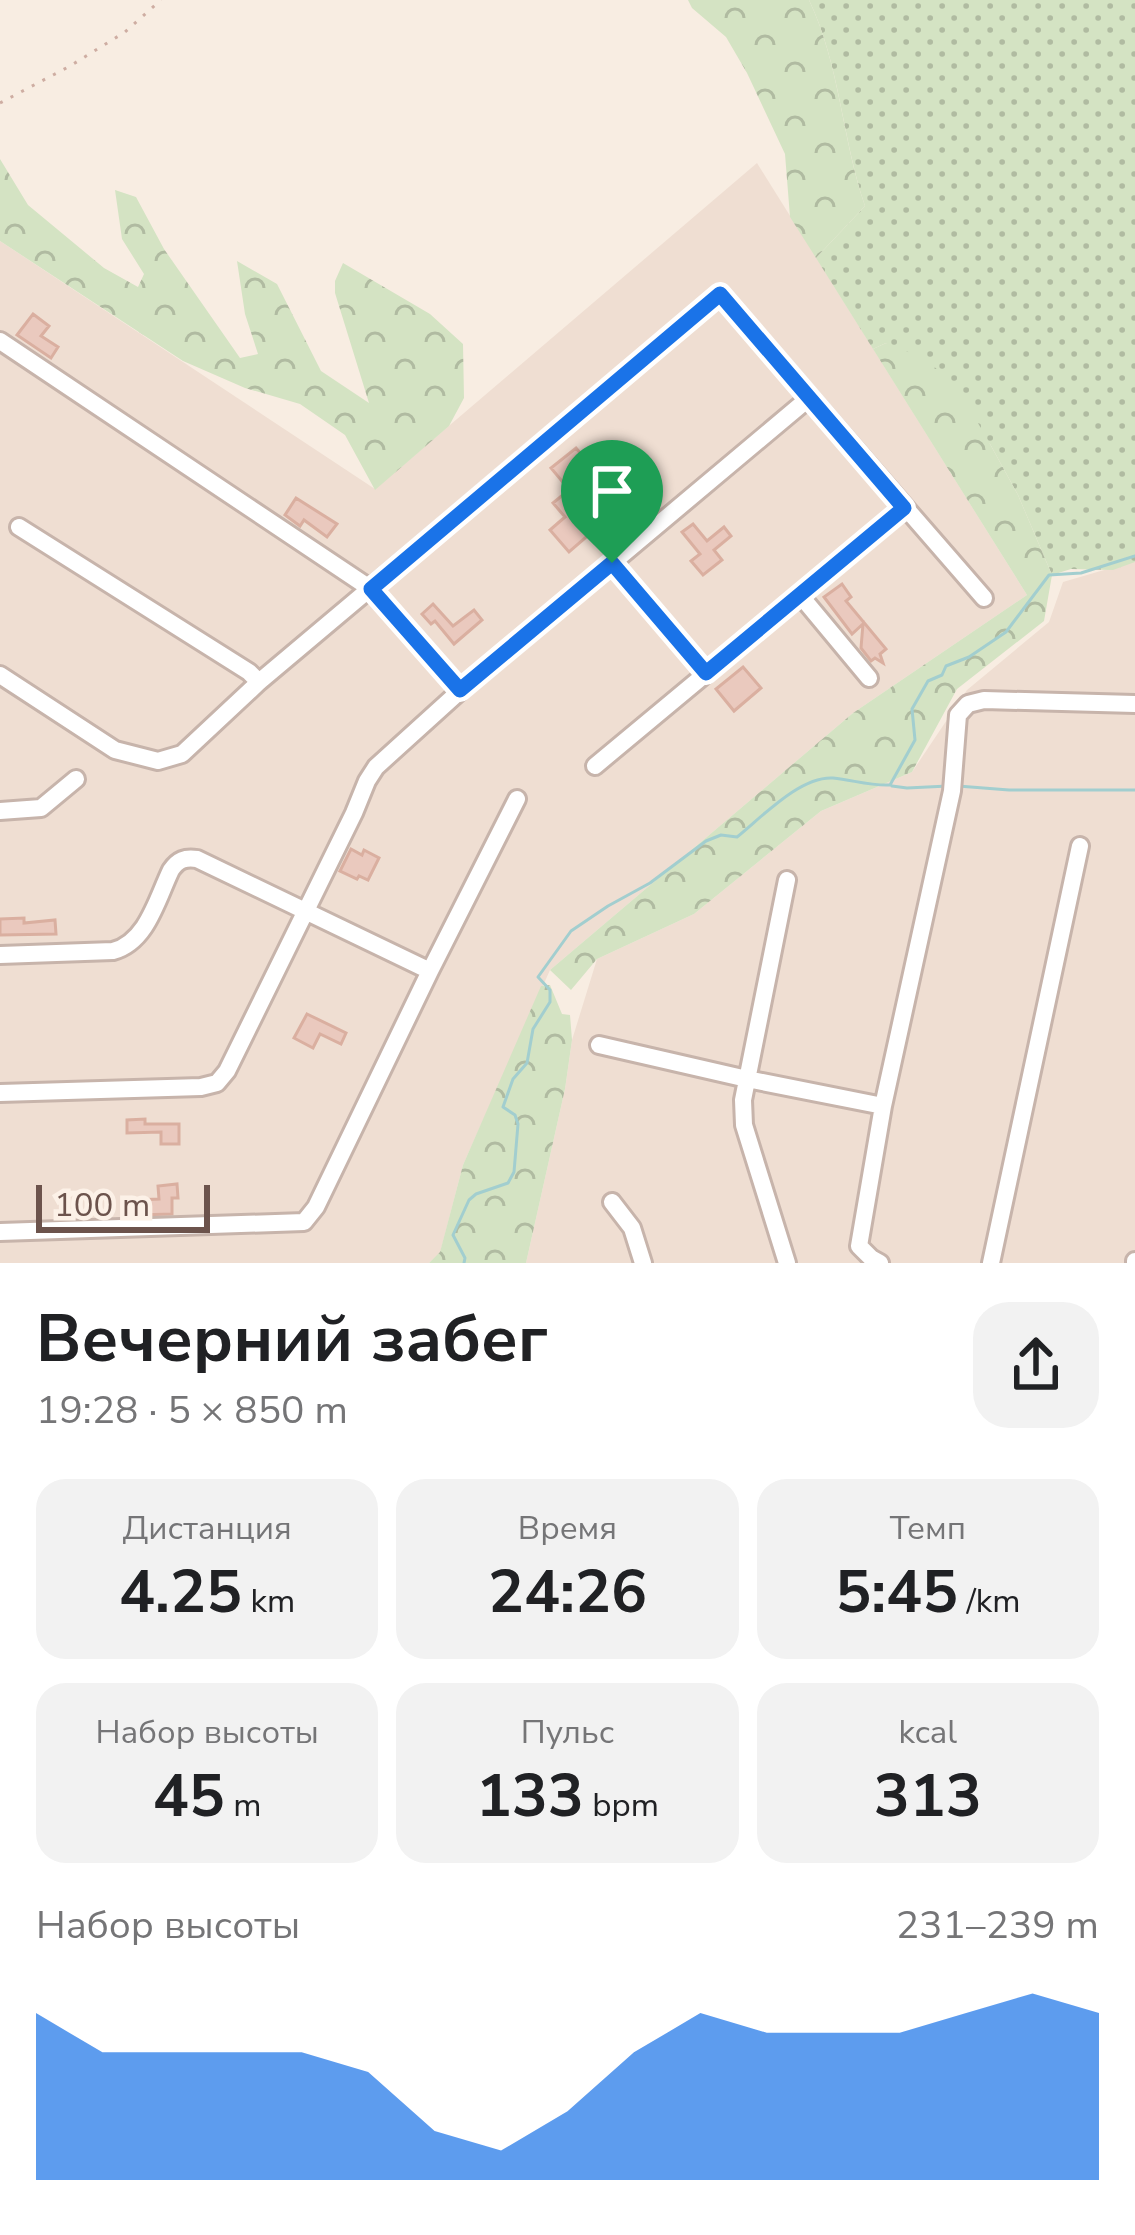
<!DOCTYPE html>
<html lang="ru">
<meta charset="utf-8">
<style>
:root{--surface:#fff;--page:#f2f2f2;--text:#202124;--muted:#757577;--accent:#1a73e8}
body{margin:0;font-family:"Nunito Sans",sans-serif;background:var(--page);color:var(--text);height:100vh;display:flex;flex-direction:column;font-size:45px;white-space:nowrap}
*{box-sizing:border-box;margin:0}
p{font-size:39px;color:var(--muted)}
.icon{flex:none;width:66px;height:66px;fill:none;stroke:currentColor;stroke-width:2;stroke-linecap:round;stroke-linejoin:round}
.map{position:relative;height:1263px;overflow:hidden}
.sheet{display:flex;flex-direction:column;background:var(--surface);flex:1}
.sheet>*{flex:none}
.scale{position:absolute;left:36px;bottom:30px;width:174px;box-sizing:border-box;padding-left:12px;border:6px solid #6c534c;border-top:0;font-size:33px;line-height:42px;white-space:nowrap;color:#6c534c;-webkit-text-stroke:9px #fcf1e7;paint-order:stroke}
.pin{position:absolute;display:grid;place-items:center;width:102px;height:102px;color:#fff;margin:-123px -51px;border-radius:50% 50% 50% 0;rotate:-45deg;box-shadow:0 0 12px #0007}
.pin .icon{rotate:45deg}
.round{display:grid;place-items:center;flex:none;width:126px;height:126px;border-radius:36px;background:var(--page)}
.overview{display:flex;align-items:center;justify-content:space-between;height:204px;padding:0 36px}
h1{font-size:66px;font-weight:700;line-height:90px}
.metrics{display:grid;grid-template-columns:repeat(3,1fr);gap:18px;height:204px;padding:12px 36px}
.metrics div{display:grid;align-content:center;border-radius:30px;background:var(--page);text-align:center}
.metrics b{font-size:60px;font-weight:700}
.metrics small{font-size:33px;font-weight:400}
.metrics p{font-size:33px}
.chart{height:336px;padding:24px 36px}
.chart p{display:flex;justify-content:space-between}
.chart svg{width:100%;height:216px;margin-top:12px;fill:var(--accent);opacity:.7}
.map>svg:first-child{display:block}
.residential{fill:#efded2}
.grass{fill:url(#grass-dots)}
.forest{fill:url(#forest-crowns)}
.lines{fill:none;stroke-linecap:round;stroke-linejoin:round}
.stream{stroke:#a2cecf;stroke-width:3}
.building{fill:#eac9be;stroke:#daafa0;stroke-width:3}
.minor-casing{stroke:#c7b4ab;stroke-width:22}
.path{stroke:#ceada2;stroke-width:3;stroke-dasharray:3 9;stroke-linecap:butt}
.minor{stroke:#fff;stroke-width:16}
.route-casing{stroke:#fff;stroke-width:24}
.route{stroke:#1a73e8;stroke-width:15}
</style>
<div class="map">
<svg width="1135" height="1263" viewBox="0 0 1135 1263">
<defs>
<pattern id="grass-dots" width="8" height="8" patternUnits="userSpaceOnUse" patternTransform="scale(3)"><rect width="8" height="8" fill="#d4e3c3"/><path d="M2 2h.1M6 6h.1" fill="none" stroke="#b0bba1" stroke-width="1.8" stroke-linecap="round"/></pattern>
<pattern id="forest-crowns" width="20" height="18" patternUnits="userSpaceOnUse" patternTransform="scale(3)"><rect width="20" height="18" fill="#d4e3c3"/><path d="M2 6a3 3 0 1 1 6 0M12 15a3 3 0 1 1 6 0" fill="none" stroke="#b0bba1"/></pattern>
</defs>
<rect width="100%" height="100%" fill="#f8ede2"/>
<path class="residential" d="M757,163L1027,595L853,713L550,970L463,1165L440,1253L429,1263H0V241L375,489Z
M1135,561V1263H526L565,1089L572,1040L597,959L694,914L821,811L912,772L967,690L1049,622L1063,582Z"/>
<path class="grass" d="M809,0H1135V562L1113,570L1071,569L1052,575L1018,495L990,444L886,343L873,349L816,258L865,206C842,138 840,65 809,0Z"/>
<path class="forest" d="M688,0H809C840,65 842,139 865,206L816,258L790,217L785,154L747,73L726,37L692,8Z
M0,159L28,205L104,268L138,287L144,274L122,239L115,190L136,197L164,249L240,358L258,354L245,314L237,261L277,284L321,371L369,403L335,293V281L343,263L430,314L463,344L464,398L449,426L375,490L345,435L300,404L245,388L183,361L0,241Z
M886,343L926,359L959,390L990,444L1018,495L1052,575L1044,621L957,689L912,772L821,811L694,914L597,959L571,990L550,970L853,713L1027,595L873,349Z
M550,985L562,1014L570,1015L572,1040L565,1089L526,1263H429L440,1252L463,1165L541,986Z"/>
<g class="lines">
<path class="stream" d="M892,786L907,788L948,786
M958,786L1009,790H1135
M464,1263L465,1258L453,1235L469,1200L476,1194L508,1183L514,1172L518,1124L515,1115L503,1107L513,1079L527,1063L533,1029L550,1002V990L538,977L571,931L608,906L650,883L706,841L721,835L737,837C762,817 800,776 833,778C853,780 870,786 890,785L915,740L912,709L928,681L942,675L946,666L969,657L1006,632L1049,575L1081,573L1135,556"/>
</g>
<path class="building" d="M33,314L49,326L41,336L58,347L51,358L17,335Z
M576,448L596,472L571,492L551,468Z
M564,494L570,502L568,504L592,532L569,552L550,530L565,517L553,503Z
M296,498L337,524L327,537L304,520L300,526L285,515Z
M693,524L707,541L724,527L731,536L714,550L722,560L703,575L691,561L700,554L682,532Z
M842,584L851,597L846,601L886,649L880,654L883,663L875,658L871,661L861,648L863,624L852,634L824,597Z
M433,604L453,626L474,610L482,620L454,644L435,621L431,624L422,614Z
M743,667L761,688L734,711L716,689Z
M351,849L362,855L364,850L379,858L368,880L359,876L357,879L340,871Z
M24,918V923L55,920L56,934L0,935V919Z
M307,1014L346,1033L341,1044L320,1034L313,1048L294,1038Z
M145,1119V1124H179V1144H161V1132L127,1133V1120Z
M177,1184L178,1198H172V1214L137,1215L136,1200L159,1199L158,1186Z"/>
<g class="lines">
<g class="minor-casing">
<path id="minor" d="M0,341L371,589L461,690
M19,527L249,672L259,682
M612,563L706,673
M800,595L869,678
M0,675L115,750L158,761L182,754L259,682L720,294L984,598
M595,766L905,508
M0,811L41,808L76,779
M0,955L113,951C147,942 157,899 171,870C178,860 185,857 197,859L430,971
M599,1045L747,1079L883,1106
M0,1093L201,1087L217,1083L227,1071L354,813L367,781L376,767L461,690L809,398
M612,1202L632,1228L643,1263
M0,1232L304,1222L316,1207L430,971L517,799
M787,1263L744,1125L743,1100L787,880
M880,1263L871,1258L859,1246L883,1106L952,791L958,715L968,704L984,700L1135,704
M991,1263L1080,846
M1135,1263V1261"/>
</g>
<path class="path" d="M0,103L70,66L125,32L161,0"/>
<use href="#minor" class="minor"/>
</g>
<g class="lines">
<g class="route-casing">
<path id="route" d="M720,294L904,508L706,673L612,563L460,690L371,589Z"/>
</g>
<use href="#route" class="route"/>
</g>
</svg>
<div class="scale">100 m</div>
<div class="pin" style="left:612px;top:563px;background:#1e9e55"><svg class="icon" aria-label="arrive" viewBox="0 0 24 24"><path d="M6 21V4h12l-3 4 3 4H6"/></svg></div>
</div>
<section class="sheet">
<div class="overview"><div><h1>Вечерний забег</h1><p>19:28 · 5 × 850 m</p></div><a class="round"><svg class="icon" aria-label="share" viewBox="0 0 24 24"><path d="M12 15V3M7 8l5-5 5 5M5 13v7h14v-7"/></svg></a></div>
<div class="metrics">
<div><p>Дистанция</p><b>4.25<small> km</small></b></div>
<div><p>Время</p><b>24:26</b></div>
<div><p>Темп</p><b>5:45<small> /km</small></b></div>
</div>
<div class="metrics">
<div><p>Набор высоты</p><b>45<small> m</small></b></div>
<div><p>Пульс</p><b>133<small> bpm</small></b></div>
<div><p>kcal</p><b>313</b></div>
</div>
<div class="chart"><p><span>Набор высоты</span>231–239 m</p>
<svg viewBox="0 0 160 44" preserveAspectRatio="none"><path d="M0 44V10L10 18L20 18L30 18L40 18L50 22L60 34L70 38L80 30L90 18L100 10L110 14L120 14L130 14L140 10L150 6L160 10V44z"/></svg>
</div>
</section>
